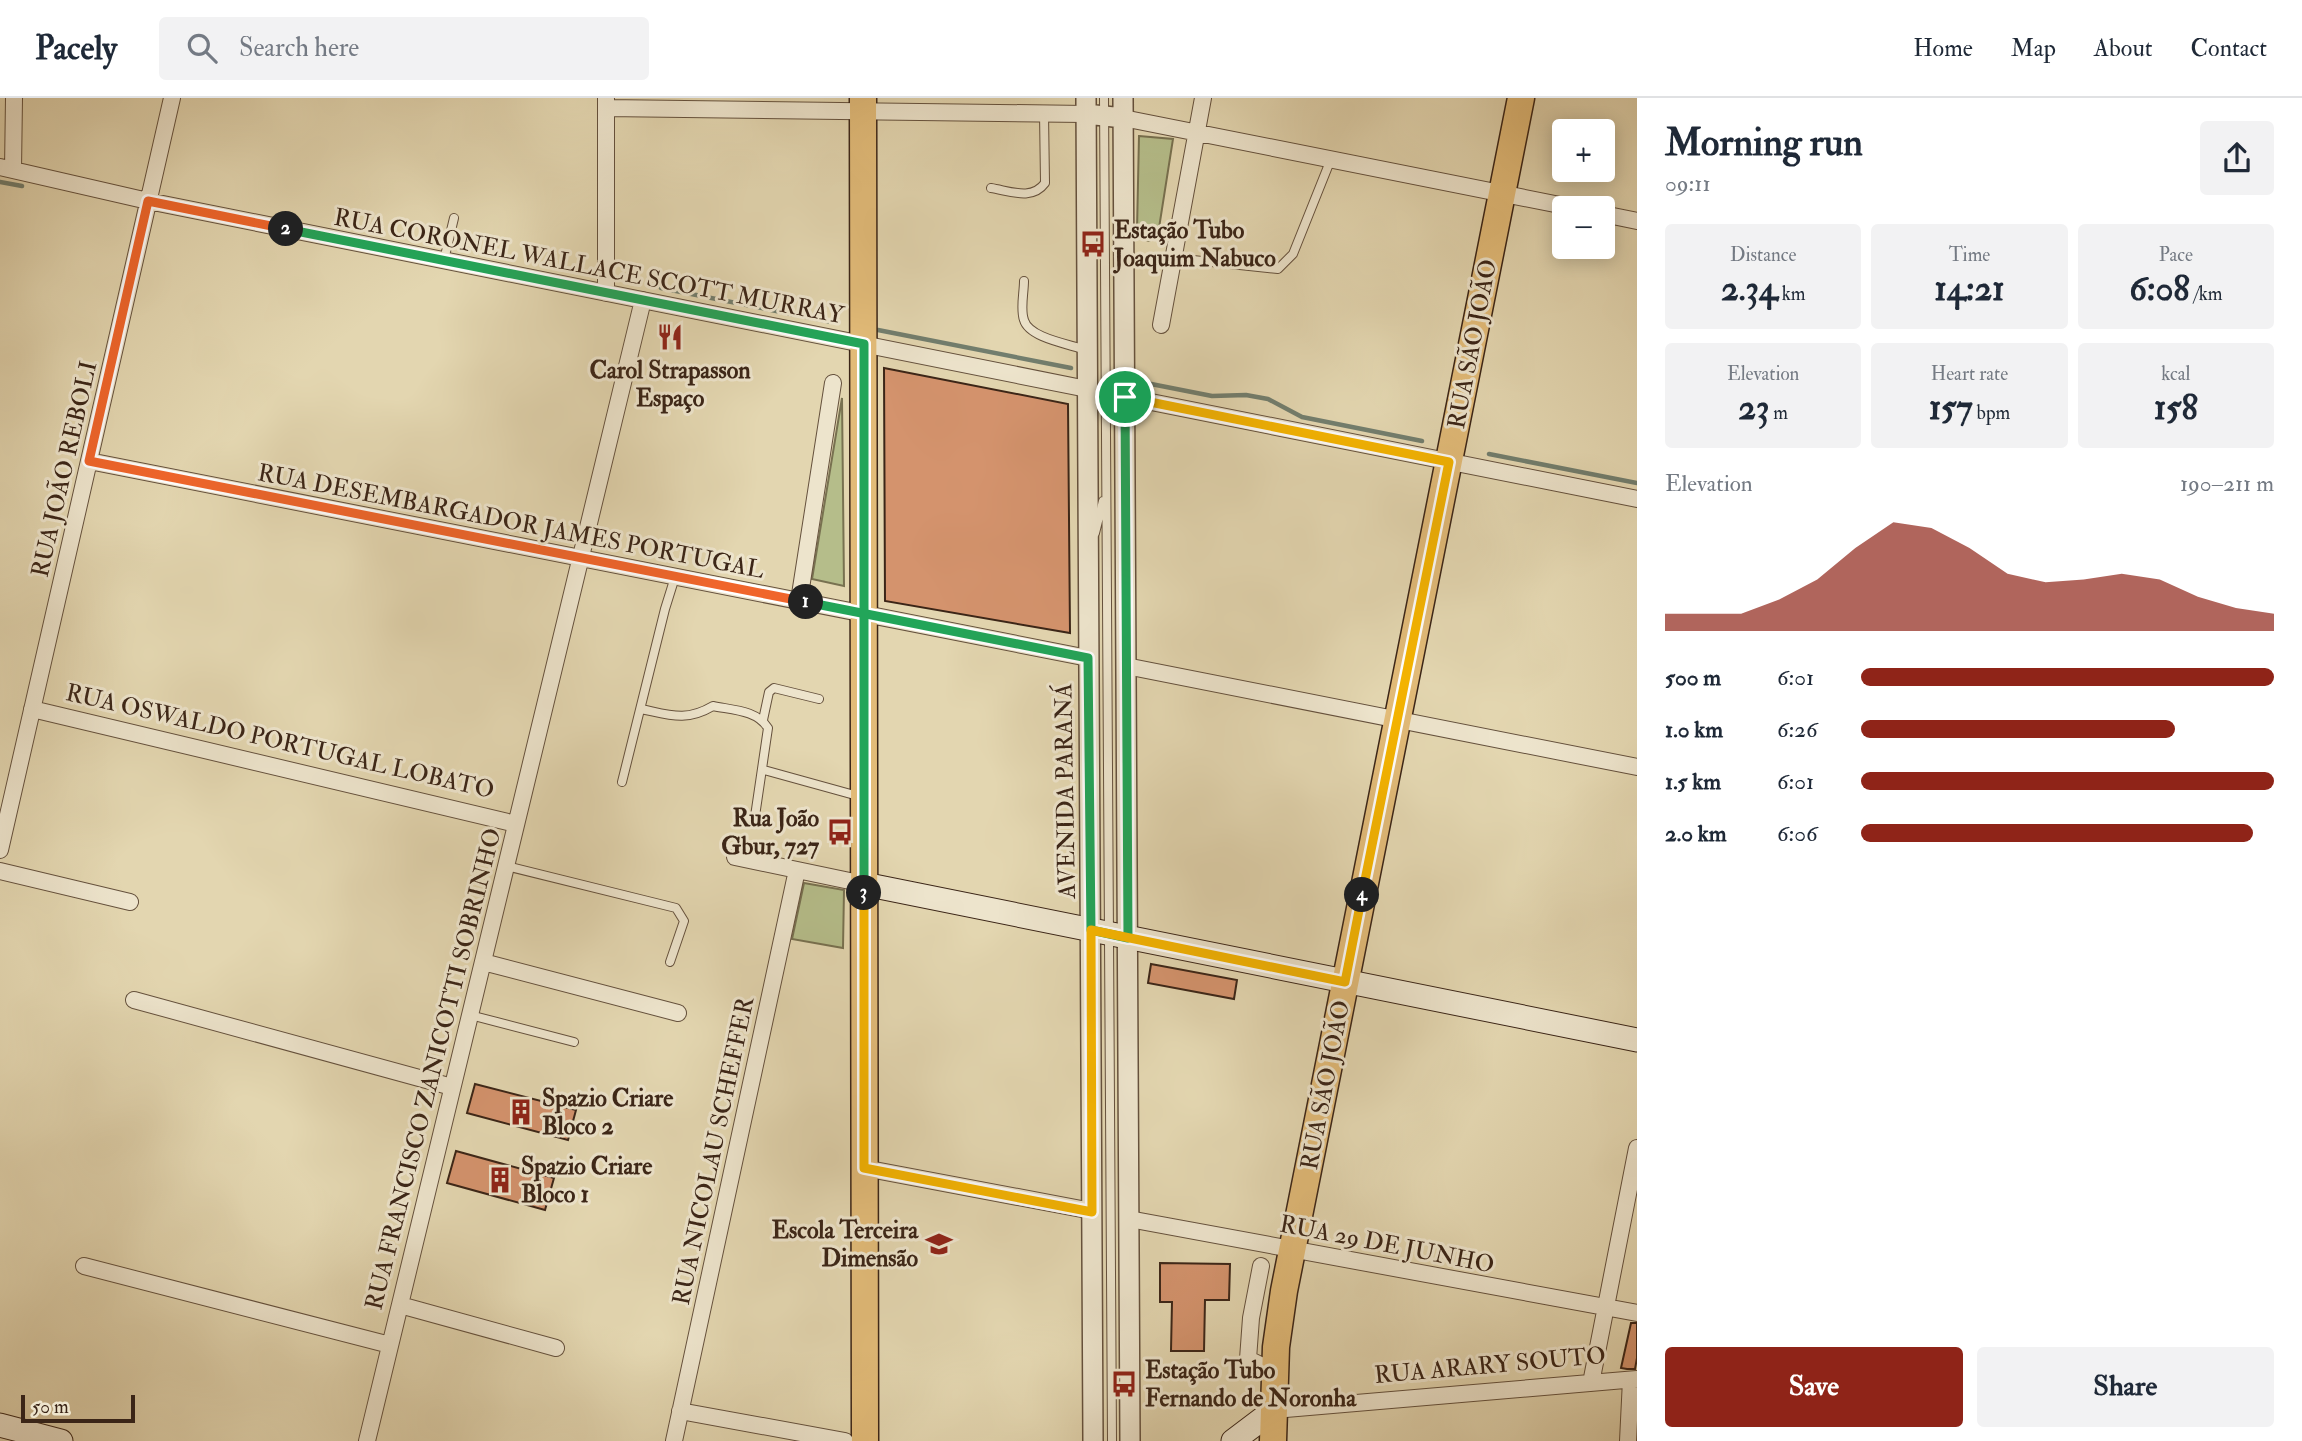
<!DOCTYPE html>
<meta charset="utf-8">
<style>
:root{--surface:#fff;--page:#f2f2f3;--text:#1f2937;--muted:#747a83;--line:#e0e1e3;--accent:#8f2418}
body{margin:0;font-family:"IM FELL Double Pica",serif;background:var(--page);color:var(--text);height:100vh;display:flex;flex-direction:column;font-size:26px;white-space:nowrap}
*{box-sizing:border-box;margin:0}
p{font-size:23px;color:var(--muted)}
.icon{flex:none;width:38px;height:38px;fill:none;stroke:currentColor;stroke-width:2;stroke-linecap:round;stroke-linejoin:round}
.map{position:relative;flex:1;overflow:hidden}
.sheet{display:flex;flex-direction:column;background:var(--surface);width:665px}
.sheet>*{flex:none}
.fabs{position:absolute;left:1552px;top:21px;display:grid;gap:14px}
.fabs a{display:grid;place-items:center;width:63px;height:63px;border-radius:7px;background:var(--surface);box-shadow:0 4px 18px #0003;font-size:35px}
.scale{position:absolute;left:21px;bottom:18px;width:114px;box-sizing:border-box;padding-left:7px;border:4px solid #3b2517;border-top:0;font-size:19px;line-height:24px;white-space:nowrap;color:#3b2517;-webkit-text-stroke:5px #ede4cc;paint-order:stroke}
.pin{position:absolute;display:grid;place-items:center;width:60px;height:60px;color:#fff;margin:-30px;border:4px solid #fff;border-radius:50%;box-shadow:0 2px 7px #0007}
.km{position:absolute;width:35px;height:35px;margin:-18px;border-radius:50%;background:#222;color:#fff;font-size:19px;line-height:35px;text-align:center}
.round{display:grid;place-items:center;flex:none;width:74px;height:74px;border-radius:7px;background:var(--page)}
.overview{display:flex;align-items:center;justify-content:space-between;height:119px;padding:0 28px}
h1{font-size:38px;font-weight:700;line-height:52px}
.metrics{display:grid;grid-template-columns:repeat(3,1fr);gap:10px;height:119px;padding:7px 28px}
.metrics div{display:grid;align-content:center;border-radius:7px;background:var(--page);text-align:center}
.metrics b{font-size:35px;font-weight:700}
.metrics small{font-size:19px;font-weight:400}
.metrics p{font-size:19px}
.chart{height:196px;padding:14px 28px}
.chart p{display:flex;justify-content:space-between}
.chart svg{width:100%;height:126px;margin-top:7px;fill:var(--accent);opacity:.7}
.button{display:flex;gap:14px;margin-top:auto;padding:14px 28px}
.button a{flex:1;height:80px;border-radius:7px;background:var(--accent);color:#fff;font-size:28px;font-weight:700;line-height:80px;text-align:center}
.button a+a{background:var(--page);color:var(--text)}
ul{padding:0 28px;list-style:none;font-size:23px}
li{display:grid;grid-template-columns:112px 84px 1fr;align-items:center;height:52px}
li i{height:18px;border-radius:9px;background:var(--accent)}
header{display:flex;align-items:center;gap:42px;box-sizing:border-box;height:98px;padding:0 35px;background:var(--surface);border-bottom:2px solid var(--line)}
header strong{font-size:33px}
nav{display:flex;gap:38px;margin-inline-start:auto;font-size:24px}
.search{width:490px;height:63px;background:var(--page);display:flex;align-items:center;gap:18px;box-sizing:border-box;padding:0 24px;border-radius:7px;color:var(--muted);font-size:26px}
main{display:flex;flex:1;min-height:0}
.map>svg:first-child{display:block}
.green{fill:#b5bd8a;stroke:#787150;stroke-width:2}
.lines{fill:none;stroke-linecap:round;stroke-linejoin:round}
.stream{stroke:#727e6e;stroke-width:4.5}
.building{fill:#d4936d;stroke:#3b2517;stroke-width:2}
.service-casing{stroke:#65513d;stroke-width:10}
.minor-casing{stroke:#65513d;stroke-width:18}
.tertiary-casing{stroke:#65513d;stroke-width:22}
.secondary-casing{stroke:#3b2517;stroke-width:25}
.primary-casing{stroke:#3b2517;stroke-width:29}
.path{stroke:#3b2517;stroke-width:2.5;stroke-dasharray:2 3.5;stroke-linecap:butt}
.service{stroke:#ede4cc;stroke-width:8}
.minor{stroke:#ede4cc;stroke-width:16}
.tertiary{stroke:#ede4cc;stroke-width:19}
.secondary{stroke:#ede4cc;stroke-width:23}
.primary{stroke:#e2bb78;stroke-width:26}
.split-1-casing{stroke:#fff;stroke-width:14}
.split-2-casing{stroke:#fff;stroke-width:14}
.split-3-casing{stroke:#fff;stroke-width:14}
.split-4-casing{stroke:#fff;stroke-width:14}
.split-5-casing{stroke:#fff;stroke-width:14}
.split-1{stroke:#22a559;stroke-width:9}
.split-2{stroke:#f0652b;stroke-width:9}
.split-3{stroke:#22a559;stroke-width:9}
.split-4{stroke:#f5b400;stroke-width:9}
.split-5{stroke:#f5b400;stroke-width:9}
.labels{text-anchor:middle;stroke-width:6;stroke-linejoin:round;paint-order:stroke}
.poi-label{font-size:24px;font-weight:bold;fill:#3b2517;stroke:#ede4cc;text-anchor:start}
.street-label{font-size:24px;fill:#3b2517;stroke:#ede4cc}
</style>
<header>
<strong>Pacely</strong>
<div class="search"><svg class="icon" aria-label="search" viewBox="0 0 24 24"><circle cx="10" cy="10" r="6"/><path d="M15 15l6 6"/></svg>Search here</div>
<nav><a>Home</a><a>Map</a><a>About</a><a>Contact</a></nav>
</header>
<main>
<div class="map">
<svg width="1637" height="1343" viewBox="0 0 1637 1343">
<rect width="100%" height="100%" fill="#e3d6b0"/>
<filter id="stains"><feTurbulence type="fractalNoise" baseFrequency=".00286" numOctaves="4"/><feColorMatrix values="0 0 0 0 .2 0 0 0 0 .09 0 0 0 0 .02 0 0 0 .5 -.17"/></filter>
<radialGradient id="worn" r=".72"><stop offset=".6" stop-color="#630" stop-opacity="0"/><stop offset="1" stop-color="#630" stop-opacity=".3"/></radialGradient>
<path class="green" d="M1139,38L1173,41L1159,130L1156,139L1149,143L1142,141L1137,132Z
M842,300L844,488L812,481Z
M804,785L844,792L843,850L792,841Z"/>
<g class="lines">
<path class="stream" d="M0,84L22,88
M661,190L832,224
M878,232L1071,270
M1141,284L1212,298L1246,297L1268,301L1302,319L1422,343
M1489,356L1637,385"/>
</g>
<path class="building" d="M884,270L1068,306L1070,535L885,503Z
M1151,866L1237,882L1234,901L1148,885Z
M475,986L576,1012L568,1042L467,1015Z
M456,1053L554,1080L545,1112L447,1085Z
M1160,1165L1230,1166L1229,1202H1205L1204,1253H1171L1172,1204H1160Z
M1631,1225H1637V1260L1635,1271H1627L1621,1270Z"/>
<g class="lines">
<g class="service-casing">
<path id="service" d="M1104,0L1112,1343
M991,90C1010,93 1032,103 1045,85L1044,15
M1174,160L1278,171L1293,156L1331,61
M444,162L454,120
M1024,183C1024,195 1020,211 1024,222C1029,240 1069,246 1086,252
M1095,435L1103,403
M641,611C670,617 686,624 713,608C732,612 757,612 768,630L754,725
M763,622L769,594L774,590L819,601
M764,672L858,698
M622,684L665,511L675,479
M506,768L676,810L684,823L670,864
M470,917L574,944"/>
</g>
<g class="minor-casing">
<path id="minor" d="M606,10L1086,16
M1123,20L1575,110
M0,69L148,103L1087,291
M13,72L14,0
M1603,116L1637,123
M606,195V1
M1161,227L1203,0
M1126,299L1637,401
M89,363L1088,560
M799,503L833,285
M1126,568L1637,669
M32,611L516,726
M0,752L172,0
M735,759L864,786
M0,773L130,804
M483,864L678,915
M134,902L452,989
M864,1070L1092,1113
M1129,1121L1637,1215
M84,1168L390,1247
M1261,1168L1251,1220L1248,1261L1275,1274
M400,1207L556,1250
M1591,1285L1637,1050
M1274,1312L1637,1281
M680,1313L845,1343
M367,1343L643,202
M674,1343L797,772
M1628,1343L1631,1282"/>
</g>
<g class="tertiary-casing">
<path id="tertiary" d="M1086,0L1093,1343
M1123,0L1130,1343
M1086,16L1123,20"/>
</g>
<g class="secondary-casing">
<path id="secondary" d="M864,786L1637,942
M0,1327L61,1343
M1233,1343L1274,1312"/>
</g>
<g class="primary-casing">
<path id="primary" d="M863,0L865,1343
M1273,1343L1276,1249L1284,1193L1521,0"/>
</g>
<path class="path" d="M1141,157L1159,158"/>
<use href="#service" class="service"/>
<use href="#minor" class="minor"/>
<use href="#tertiary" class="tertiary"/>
<use href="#secondary" class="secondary"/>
<use href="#primary" class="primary"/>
</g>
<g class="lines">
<g class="split-1-casing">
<path id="split-1" d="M806,504L1088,560L1091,832L1128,840L1125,299"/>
</g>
<g class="split-2-casing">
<path id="split-2" d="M286,131L148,103L89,363L806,504"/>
</g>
<g class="split-3-casing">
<path id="split-3" d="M286,131L864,246V795"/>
</g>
<g class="split-4-casing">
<path id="split-4" d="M864,795V1070L1092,1114L1091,832L1345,884L1362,797"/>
</g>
<g class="split-5-casing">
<path id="split-5" d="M1125,299L1449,364L1362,797"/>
</g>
<use href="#split-1" class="split-1"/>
<use href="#split-2" class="split-2"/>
<use href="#split-3" class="split-3"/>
<use href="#split-4" class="split-4"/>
<use href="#split-5" class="split-5"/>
</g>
<defs>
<g id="bus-bare" transform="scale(2.1)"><path d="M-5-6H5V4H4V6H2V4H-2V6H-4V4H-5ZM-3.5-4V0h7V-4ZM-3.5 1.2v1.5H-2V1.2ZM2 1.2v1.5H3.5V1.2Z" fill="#8f2418" stroke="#ede4cc" stroke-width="2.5" paint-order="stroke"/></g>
<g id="restaurant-bare" transform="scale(2.1)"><path d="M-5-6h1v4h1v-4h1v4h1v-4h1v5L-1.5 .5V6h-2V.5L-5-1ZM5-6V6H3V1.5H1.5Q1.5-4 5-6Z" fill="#8f2418" stroke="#ede4cc" stroke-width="2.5" paint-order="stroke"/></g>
<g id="building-bare" transform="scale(2.1)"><path d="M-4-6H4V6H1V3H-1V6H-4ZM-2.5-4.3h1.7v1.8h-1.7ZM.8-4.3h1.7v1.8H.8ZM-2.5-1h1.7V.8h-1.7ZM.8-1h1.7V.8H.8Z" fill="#8f2418" stroke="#ede4cc" stroke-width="2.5" paint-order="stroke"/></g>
<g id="school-bare" transform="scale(2.1)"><path d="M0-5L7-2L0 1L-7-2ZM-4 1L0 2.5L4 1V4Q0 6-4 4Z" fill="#8f2418" stroke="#ede4cc" stroke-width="2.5" paint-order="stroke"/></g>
</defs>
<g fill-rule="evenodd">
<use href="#bus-bare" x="1093" y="146"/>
<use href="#restaurant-bare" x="670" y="239"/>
<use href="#bus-bare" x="840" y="734"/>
<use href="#building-bare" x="521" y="1014"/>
<use href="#building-bare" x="500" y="1082"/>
<use href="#school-bare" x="939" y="1146"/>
<use href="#bus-bare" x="1124" y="1286"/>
</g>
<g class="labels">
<g class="poi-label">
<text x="1114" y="140">Estação Tubo<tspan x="1114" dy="28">Joaquim Nabuco</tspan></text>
<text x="670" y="280" text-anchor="middle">Carol Strapasson<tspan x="670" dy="28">Espaço</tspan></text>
<text x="819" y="728" text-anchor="end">Rua João<tspan x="819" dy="28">Gbur, 727</tspan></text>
<text x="542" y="1008">Spazio Criare<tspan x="542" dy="28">Bloco 2</tspan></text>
<text x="521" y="1076">Spazio Criare<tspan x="521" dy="28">Bloco 1</tspan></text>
<text x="918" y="1140" text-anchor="end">Escola Terceira<tspan x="918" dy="28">Dimensão</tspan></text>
<text x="1145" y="1280">Estação Tubo<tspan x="1145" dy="28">Fernando de Noronha</tspan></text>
</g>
<g class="street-label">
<text transform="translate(589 168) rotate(11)" y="8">RUA CORONEL WALLACE SCOTT MURRAY</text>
<text transform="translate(1472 246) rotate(-79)" y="8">RUA SÃO JOÃO</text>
<text transform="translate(64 371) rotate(-77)" y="8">RUA JOÃO REBOLI</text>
<text transform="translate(511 423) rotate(11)" y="8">RUA DESEMBARGADOR JAMES PORTUGAL</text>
<text transform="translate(280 643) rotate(13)" y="8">RUA OSWALDO PORTUGAL LOBATO</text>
<text transform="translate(1065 693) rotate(-91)" y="8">AVENIDA PARANÁ</text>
<text transform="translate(433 971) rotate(-76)" y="8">RUA FRANCISCO ZANICOTTI SOBRINHO</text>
<text transform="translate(1325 987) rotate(-79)" y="8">RUA SÃO JOÃO</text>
<text transform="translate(713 1053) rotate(-78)" y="8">RUA NICOLAU SCHEFFER</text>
<text transform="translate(1387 1146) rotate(11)" y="8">RUA 29 DE JUNHO</text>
<text transform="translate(1490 1267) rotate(-5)" y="8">RUA ARARY SOUTO</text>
</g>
</g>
<rect width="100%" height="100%" filter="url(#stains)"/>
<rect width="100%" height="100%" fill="url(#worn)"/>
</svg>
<div class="fabs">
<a>+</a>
<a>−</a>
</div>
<div class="scale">50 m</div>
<div class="pin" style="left:1125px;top:299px;background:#1e9e55"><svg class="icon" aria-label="arrive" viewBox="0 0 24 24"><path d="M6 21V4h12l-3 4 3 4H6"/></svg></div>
<b class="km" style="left:806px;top:504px">1</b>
<b class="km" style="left:286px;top:131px">2</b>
<b class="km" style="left:864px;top:795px">3</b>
<b class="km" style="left:1362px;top:797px">4</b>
</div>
<section class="sheet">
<div class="overview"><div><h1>Morning run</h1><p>09:11</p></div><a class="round"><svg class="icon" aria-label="share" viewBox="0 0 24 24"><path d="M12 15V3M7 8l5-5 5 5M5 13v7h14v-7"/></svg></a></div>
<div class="metrics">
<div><p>Distance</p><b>2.34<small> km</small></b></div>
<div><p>Time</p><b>14:21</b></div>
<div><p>Pace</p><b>6:08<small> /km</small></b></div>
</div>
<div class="metrics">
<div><p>Elevation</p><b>23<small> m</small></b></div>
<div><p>Heart rate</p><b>157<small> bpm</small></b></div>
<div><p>kcal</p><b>158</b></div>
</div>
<div class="chart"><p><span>Elevation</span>190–211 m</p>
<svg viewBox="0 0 160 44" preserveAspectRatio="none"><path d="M0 44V38L10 38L20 38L30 33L40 26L50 15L60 6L70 8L80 15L90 24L100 27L110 26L120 24L130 26L140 32L150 36L160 38V44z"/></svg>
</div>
<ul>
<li><b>500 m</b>6:01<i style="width:100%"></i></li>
<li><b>1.0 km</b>6:26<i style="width:76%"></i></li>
<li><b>1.5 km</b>6:01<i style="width:100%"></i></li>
<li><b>2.0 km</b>6:06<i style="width:95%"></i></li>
</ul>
<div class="button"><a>Save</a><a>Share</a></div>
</section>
</main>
